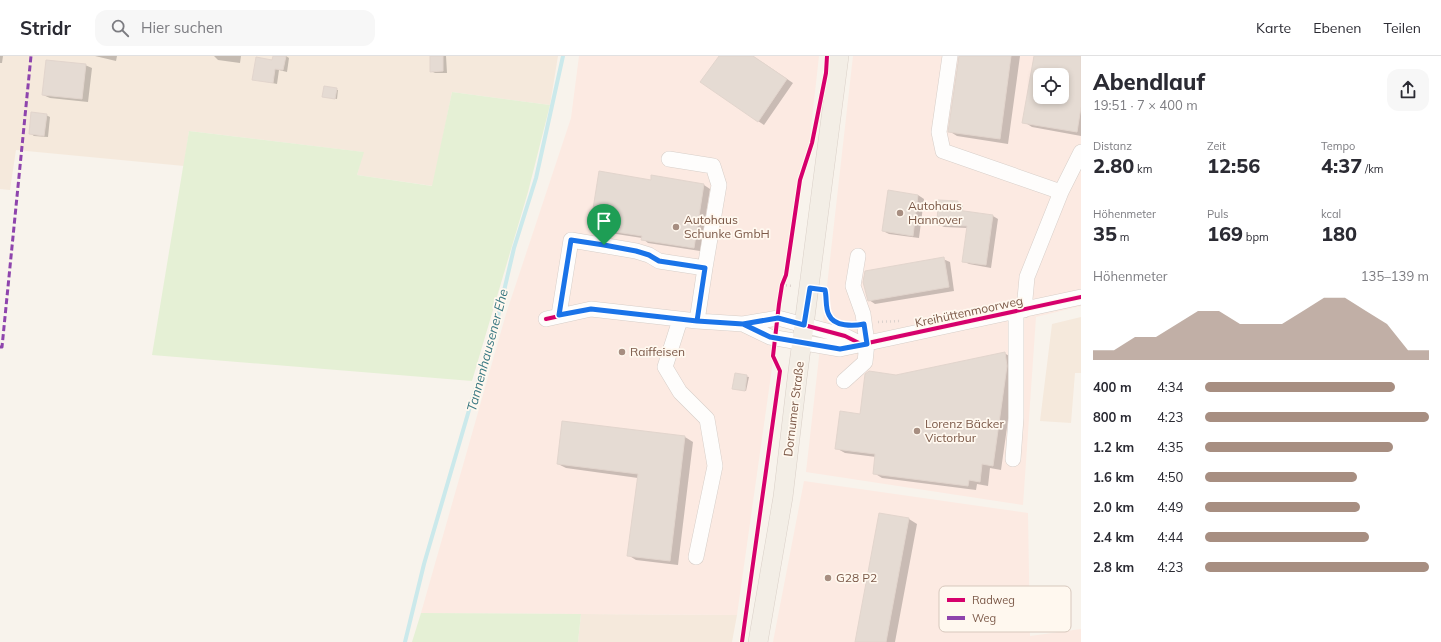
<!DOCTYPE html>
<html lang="de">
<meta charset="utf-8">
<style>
:root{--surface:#fff;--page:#f7f7f7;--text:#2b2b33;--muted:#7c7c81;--line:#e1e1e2;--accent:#a78e81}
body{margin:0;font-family:Mulish,sans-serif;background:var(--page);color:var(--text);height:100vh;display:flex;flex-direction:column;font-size:15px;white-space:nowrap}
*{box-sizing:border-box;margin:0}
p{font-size:13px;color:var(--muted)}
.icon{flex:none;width:22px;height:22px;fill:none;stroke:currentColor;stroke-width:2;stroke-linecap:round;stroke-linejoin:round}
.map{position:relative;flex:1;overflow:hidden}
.sheet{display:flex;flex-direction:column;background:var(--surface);width:360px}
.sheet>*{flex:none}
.tools{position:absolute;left:1033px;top:12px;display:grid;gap:8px}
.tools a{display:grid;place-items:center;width:36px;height:36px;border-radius:8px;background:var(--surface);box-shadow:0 2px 6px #0003;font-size:20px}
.pin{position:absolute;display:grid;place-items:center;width:34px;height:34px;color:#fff;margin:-41px -17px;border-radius:50% 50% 50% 0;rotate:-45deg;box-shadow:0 0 4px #0007}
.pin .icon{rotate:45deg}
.round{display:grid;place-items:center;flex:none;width:42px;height:42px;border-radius:12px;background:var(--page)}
.overview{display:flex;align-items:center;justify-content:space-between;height:68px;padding:0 12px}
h1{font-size:22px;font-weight:800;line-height:30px}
.metrics{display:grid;grid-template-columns:repeat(3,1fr);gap:6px;height:68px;padding:4px 12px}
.metrics div{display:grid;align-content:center}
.metrics b{font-size:20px;font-weight:800}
.metrics small{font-size:11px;font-weight:400}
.metrics p{font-size:11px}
.chart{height:112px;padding:8px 12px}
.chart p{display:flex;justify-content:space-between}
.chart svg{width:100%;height:72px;margin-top:4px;fill:var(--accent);opacity:.7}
ul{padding:0 12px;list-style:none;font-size:13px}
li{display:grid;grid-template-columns:64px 48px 1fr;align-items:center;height:30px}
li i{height:10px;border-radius:5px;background:var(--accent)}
header{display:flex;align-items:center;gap:24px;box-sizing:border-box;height:56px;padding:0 20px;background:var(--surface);border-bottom:1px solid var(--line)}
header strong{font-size:19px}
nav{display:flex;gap:22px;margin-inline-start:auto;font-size:14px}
.search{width:280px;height:36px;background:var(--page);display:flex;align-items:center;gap:10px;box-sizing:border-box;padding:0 14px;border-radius:12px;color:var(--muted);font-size:15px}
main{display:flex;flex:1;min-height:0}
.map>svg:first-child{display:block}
.residential{fill:#f5e9dc}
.commercial{fill:#fceae2;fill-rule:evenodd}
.green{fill:#e5f0d5}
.shadow{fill:#0003;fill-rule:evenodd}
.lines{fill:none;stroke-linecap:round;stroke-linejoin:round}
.stream{stroke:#cbe9eb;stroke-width:4}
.building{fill:#e5dbd3;stroke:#e2d5cd;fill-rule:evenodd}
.minor-casing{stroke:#d7cec8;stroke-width:16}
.major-casing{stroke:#dad0c8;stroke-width:20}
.path{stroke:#dcd2cd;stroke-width:2.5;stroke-dasharray:1 3;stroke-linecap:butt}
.minor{stroke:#fefdfc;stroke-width:15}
.major{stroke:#f3eee6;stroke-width:19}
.quiet{stroke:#8e44ad;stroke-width:3;stroke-dasharray:6 3;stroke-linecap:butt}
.cycleway-casing{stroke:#fff8ef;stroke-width:6}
.cycleway{stroke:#d6006c;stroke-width:4}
.route-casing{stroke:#fff;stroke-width:8}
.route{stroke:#1a73e8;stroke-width:5}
.poi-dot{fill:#a78e81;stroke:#fff8ef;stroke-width:1.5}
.labels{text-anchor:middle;stroke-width:3.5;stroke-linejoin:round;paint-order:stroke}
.poi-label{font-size:12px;fill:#7b5847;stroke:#fff8ef;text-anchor:start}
.street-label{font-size:12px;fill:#7b5847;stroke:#fff8ef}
.water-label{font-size:13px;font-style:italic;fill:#397882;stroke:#fff8ef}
.key{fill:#fff8ef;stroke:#d7c8bd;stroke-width:1}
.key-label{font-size:11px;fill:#7b5847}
</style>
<header>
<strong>Stridr</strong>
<div class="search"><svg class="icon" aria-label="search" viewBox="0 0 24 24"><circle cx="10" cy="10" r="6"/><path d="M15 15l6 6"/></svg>Hier suchen</div>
<nav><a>Karte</a><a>Ebenen</a><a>Teilen</a></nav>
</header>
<main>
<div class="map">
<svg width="1081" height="586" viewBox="0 0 1081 586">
<rect width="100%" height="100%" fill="#f8f3ec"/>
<path class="residential" d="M0,0H558L550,49L452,36L433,130L357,119L363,96L189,75L184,110L16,94L10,134L0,133Z
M1081,261V317H1075L1071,367L1040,365L1052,268Z
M581,558L737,559L732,586H578Z"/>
<path class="commercial" d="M579,0H819L809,90L800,114L737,559L421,557L506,258L571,62Z
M853,0H1081V250L1036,261L1023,449L806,416ZM1040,19H1062V41H1040Z
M804,425L1028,457L1030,580L1081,573V586H773Z"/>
<path class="green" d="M452,36L550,49L528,136L472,325L152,299L189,75L364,96L357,119L432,130Z
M421,557L581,558L578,586H412Z"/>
<path class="shadow" d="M0,0H3L2,7H0Z
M95,0H117L116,5Z
M214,0H241L240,7L218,4Z
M274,0H286L289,2L287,16L279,14L277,28L253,23L273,5Z
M431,0H446L447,17H435L431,15Z
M720,0H753L793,27L764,69L758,65Z
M959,0H1020L1008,88L957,80L949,75Z
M1034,0H1081V80L1032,71L1024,66ZM1040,19H1062V41H1040Z
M85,9L92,12L88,46L50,42L43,39Z
M324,31L338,34L337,43L325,41Z
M46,59L50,61L48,81L34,80L30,77Z
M652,121L704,129L710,133L700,195L648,187L642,182L597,175L591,172L651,125Z
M918,139L924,143L919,182L889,178L883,175Z
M957,146L963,149V156L993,160L998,163L991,212L969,208L963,205L968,172L944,171L938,168Z
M943,203L950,206L954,235L875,248L869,244Z
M1004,297L1013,302L1015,315L1001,414L990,412L988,430L977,428L976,434L882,422L874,417L876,401L845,397L836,392L861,359L896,320Z
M736,318L749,321L746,335L735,333Z
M563,366L685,381L693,386L678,509L636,504L628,499L638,422L566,412L558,408Z
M880,458L909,463L917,468L895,586H856Z"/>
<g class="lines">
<path class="stream" d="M405,586L424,508L474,337L493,282L514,192L536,122L563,0"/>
</g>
<path class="building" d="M273,0H286L283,14L275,13L273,27L252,24L256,1L272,4Z
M430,0H443V15L430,16Z
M719,0H753L787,23L758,66L700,26Z
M959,0H1011L1000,83L948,76Z
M1034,0H1081V51L1077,76L1022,67ZM1040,19H1062V41H1040Z
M46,4L86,8L82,43L42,39Z
M324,30L337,32L335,43L322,41Z
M31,56L47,58L44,80L29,78Z
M599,115L651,124V119L704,128L694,192L641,184L642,180L590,172Z
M888,134L918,139L913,180L882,175Z
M938,144L958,145L957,154L993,159L986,209L962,206L967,170L937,169Z
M944,201L949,231L868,245L863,226L865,215Z
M1005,296L1007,310L993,410L982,408L980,426L969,424L968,430L873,418L875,398L835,393L840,355L860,358L865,318L869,315L896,319Z
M735,317L747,319L745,335L732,333Z
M562,365L685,380L670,505L627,500L638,418L557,408Z
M879,457L909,462L886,586H855Z"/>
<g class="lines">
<g class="minor-casing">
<path id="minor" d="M950,0L939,76L943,95L1061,136
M669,103L713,110L719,129L705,212
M1024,254L1027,221L1061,136L1081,96
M559,259L571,184L636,195L649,199L659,205L705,212L697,265
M546,263L591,253L697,265L743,268L778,262L845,280L861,288
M680,264L665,311L680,336L707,363L715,410L696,501
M743,268L770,281L840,293L1081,241
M844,325L865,306L867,287L863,258L853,230L858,200
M1013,403L1016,362V256"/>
</g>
<g class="major-casing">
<path id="major" d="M758,586L783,441L797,323L839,0"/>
</g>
<path class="path" d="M782,229L793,230
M826,237L830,261
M878,266L899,265"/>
<use href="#minor" class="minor"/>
<use href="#major" class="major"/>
<path class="quiet" d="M0,291H2L31,0"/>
<g class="cycleway-casing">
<path id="cycleway" d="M546,263L591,253L697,265L743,268L778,262L845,280L861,288
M776,282L840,293L1081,241
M742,586L780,315L773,300L779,248L782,229L786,219L800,124L812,87L826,17L827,0"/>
</g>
<use href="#cycleway" class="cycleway"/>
</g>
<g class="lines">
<g class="route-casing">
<path id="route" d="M604,189L636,195L649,199L659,205L705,212L697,265L743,268L770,281L840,293L867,288L864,268C854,270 834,271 829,259C825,252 827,242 825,234L810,232L804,269L778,262L743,268L697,265L591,253L559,259L571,184L604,189"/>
</g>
<use href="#route" class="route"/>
</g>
<g class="poi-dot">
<circle cx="900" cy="157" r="4"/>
<circle cx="676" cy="171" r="4"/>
<circle cx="622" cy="296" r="4"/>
<circle cx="917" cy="375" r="4"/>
<circle cx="828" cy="522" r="4"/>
</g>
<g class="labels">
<g class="poi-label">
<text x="908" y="154">Autohaus<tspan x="908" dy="14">Hannover</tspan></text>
<text x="684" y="168">Autohaus<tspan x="684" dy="14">Schunke GmbH</tspan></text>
<text x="630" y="300">Raiffeisen</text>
<text x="925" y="372">Lorenz Bäcker<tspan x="925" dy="14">Victorbur</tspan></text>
<text x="836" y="526">G28 P2</text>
</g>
<g class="street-label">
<text transform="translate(969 256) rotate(-12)" y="4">Kreihüttenmoorweg</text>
<text transform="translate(794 353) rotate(-83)" y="4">Dornumer Straße</text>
</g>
<g class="water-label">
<text transform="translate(487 294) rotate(-75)" y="5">Tannenhausener Ehe</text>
</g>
</g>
<rect x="939" y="530" width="132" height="46" rx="6" class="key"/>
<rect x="947" y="542" width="18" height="4" fill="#d6006c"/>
<rect x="947" y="560" width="18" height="4" fill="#8e44ad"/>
<g class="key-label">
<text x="972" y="548">Radweg</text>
<text x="972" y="566">Weg</text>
</g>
</svg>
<div class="tools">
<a><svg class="icon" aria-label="locate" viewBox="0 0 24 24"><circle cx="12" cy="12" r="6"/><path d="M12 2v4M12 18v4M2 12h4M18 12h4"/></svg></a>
</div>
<div class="pin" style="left:604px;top:189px;background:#1e9e55"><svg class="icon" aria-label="arrive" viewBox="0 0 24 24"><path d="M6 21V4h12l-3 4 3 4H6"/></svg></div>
</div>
<section class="sheet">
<div class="overview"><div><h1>Abendlauf</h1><p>19:51 · 7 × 400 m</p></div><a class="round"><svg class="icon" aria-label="share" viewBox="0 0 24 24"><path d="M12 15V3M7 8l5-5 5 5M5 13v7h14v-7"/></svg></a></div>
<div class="metrics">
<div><p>Distanz</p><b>2.80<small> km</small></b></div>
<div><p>Zeit</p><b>12:56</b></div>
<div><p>Tempo</p><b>4:37<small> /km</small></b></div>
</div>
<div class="metrics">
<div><p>Höhenmeter</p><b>35<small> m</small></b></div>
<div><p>Puls</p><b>169<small> bpm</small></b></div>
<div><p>kcal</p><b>180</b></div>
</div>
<div class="chart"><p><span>Höhenmeter</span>135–139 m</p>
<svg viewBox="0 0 160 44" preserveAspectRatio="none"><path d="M0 44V38L10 38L20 30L30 30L40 22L50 14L60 14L70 22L80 22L90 22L100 14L110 6L120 6L130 14L140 22L150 38L160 38V44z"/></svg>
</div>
<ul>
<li><b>400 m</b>4:34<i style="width:85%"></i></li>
<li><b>800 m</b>4:23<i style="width:100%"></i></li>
<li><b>1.2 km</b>4:35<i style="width:84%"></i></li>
<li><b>1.6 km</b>4:50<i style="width:68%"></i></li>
<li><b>2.0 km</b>4:49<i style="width:69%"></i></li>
<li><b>2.4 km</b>4:44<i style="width:73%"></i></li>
<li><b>2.8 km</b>4:23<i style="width:100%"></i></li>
</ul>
</section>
</main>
